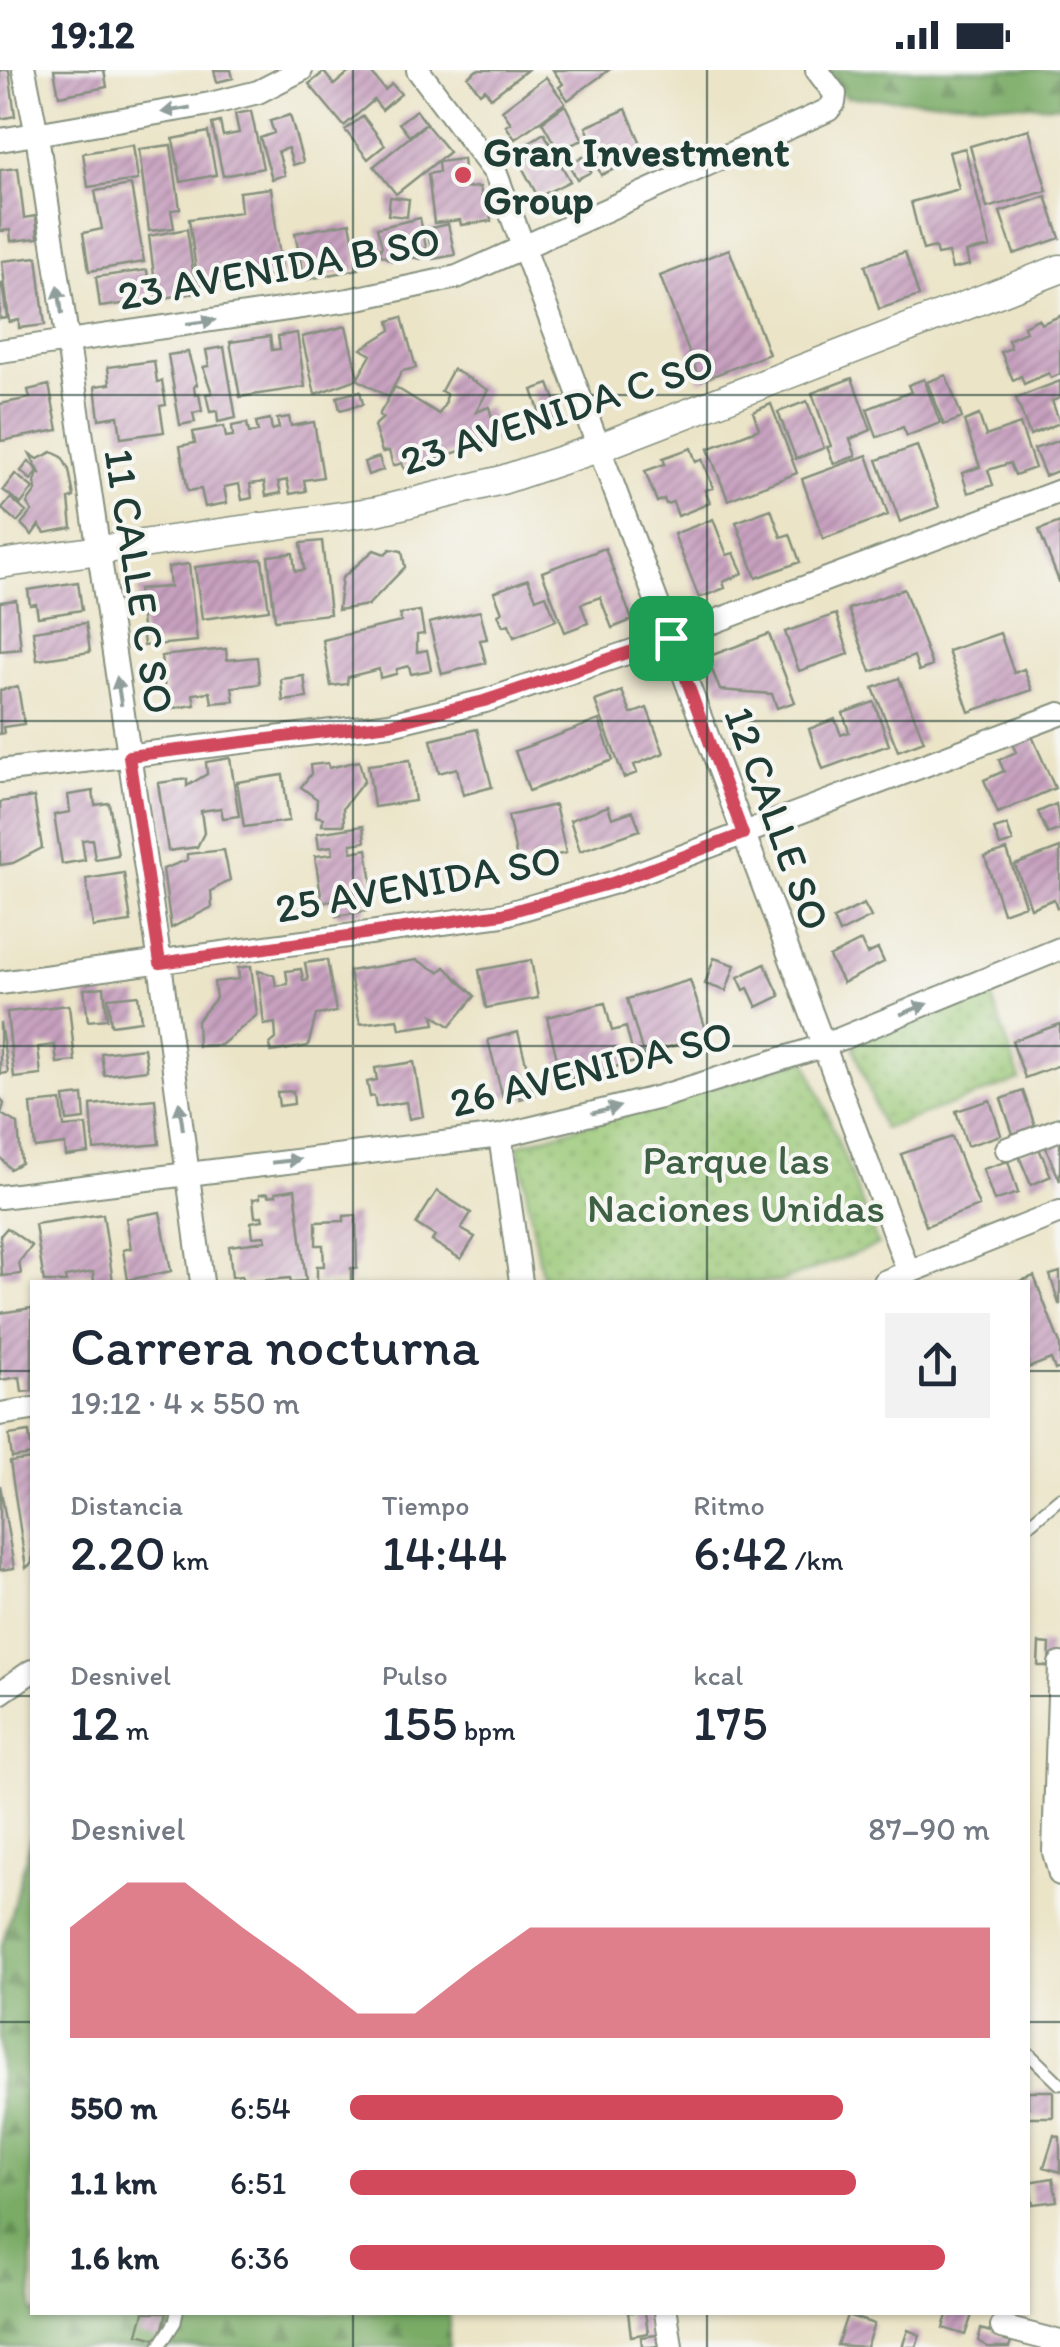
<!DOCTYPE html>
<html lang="es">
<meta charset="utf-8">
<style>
:root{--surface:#fff;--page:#f2f2f3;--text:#1f2937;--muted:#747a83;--accent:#d1495b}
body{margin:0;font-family:Itim,sans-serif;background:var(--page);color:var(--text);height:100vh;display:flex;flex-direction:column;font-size:38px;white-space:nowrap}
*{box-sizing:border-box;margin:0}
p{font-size:32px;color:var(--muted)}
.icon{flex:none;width:55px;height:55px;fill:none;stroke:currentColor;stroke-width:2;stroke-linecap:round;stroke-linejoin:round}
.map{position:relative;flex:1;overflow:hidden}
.drawer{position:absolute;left:30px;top:1210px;width:1000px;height:1035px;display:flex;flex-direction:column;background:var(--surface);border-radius:0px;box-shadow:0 2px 8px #0004}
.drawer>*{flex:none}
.pin{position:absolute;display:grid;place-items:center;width:85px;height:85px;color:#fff;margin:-42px;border-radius:20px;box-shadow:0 5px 15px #0006}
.round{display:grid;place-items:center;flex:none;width:105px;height:105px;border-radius:0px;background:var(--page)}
.headline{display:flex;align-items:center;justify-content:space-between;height:170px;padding:0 40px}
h1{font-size:55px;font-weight:600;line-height:75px}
.stats{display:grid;grid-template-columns:repeat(3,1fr);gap:15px;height:170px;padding:10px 40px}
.stats div{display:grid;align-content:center}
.stats b{font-size:50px;font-weight:600}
.stats small{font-size:28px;font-weight:400}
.stats p{font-size:28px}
.chart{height:280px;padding:20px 40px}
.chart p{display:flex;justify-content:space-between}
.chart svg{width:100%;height:180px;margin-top:10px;fill:var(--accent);opacity:.7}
ul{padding:0 40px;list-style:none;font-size:32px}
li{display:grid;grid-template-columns:160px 120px 1fr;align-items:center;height:75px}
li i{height:25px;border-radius:12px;background:var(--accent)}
.status{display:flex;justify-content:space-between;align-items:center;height:70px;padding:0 50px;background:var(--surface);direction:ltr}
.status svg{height:28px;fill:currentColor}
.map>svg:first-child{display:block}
.forest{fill:url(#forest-firs);stroke:#4c744d;stroke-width:2.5}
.park{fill:url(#park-dots);stroke:#5c8254;stroke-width:2.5}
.building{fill:url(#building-hatch)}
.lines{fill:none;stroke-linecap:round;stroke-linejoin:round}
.service-casing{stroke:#85907e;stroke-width:15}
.minor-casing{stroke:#85907e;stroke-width:26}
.tertiary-casing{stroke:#85907e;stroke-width:31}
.service{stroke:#fff;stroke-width:11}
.minor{stroke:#fff;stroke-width:22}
.tertiary{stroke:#fff;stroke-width:28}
.oneway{fill:#8f9e9a}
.route-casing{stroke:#fff;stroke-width:20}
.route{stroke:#d1495b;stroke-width:12}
.grid{fill:none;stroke:#1f3d34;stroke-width:2.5;stroke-opacity:0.55}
.poi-dot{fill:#d1495b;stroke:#f6f6f2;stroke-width:4}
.labels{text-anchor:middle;stroke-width:8;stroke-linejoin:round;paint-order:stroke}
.poi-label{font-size:42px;font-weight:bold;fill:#1f3d34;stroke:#f6f6f2;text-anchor:start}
.street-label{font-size:42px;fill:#1f3d34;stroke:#f6f6f2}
.park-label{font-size:42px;fill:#3e6044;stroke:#f6f6f2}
</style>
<div class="status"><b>19:12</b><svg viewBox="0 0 49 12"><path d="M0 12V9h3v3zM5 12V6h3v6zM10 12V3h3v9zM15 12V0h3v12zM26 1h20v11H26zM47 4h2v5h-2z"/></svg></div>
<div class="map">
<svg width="1060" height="2277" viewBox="0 0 1060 2277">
<defs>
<pattern id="forest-firs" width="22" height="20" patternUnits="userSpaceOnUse" patternTransform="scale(2.5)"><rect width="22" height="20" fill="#7aac66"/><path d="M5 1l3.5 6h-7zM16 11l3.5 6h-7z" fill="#638d55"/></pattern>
<pattern id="park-dots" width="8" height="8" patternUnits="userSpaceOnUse" patternTransform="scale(2.5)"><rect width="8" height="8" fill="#99c775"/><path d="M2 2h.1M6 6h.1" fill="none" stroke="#7ca361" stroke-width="1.8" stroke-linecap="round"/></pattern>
<pattern id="building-hatch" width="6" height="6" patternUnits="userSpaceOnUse" patternTransform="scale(2.5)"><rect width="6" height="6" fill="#c8a1c0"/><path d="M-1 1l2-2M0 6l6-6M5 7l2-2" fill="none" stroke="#a2849d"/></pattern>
</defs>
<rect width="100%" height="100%" fill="#f6f6f2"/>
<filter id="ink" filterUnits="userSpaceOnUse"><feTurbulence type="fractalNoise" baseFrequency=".01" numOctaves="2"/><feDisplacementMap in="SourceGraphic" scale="20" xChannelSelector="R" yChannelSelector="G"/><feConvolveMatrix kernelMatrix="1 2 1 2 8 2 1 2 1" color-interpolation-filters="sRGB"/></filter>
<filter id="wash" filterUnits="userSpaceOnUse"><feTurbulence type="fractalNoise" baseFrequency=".0048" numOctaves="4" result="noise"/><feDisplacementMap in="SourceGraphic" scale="40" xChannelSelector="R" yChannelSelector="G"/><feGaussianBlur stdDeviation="2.25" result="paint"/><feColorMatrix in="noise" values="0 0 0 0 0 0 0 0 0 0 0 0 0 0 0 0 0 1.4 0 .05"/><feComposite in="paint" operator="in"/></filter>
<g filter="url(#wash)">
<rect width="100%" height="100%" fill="#ebe4c7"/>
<path class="forest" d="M825,0H1060V36L846,27Z
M32,1766V2242L449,2243V2277H0V1883Z"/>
<path class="park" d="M989,920L1020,1010L883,1059L851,969Z
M806,989L878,1175L779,1212H543L518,1075Z"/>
<g id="blocks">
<path class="building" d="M0,0H9L15,46L0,49Z
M54,0H104L107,17L59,26Z
M214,0H231L233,8L217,12Z
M352,0H369L385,20L392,14L401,24L382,40L374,30L344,56L309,14L324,2L334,15Z
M477,0H527L491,28L485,19L480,23L468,7Z
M553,0H609L568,30L559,17L563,14Z
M546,7L565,33L515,69L506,56L511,53L502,40Z
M565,35L583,70L558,80L542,52Z
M626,39L646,85L601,105L592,84L597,82L586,57Z
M416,40L426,53L409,66L399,53Z
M251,41L263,98L223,106L212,54L220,52L223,66L239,63L235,44Z
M290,45L303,92L293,95L288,78L278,81L285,105L272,109L260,68L274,63L270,51Z
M363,46L385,75L368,89L345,60Z
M426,54L449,82L396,124L374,96Z
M1029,59L1047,121L987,138L970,76Z
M208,62L216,105L181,112L173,69Z
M544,63L570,111L538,127L514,82Z
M133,75L138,110L88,117L83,83Z
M171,75L180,139L171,140L174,158L149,161L139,79Z
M965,78L990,177L966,182L969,195L952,199L948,183L937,185L935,177L923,180L911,132L959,119L949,82Z
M583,87L591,102L577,109L569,95Z
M463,89L466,118L480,117L482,128L489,127L491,151L461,155L460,150L434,153L428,104L439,102L438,92Z
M18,98L24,148L36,146L38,168L11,171L10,160L0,161V100Z
M131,115L144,192L89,201L83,163L102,159L95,121Z
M271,118L282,204L198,215L189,149L241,142L239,122Z
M1046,126L1060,168L1014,184L1000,142Z
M390,127L409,129L407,147L388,145Z
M420,148L427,182L421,189L398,185L392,191L378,183L382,176L377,158Z
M350,153L359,199L304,210L295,163Z
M448,154L455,185L433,189L427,159Z
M187,159L196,223L157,229L149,166Z
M729,179L769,284L700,311L660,206Z
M905,182L919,226L879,239L865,195Z
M37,187L45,255L19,258V250L9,252L2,191Z
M147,200L151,230L100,237L96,207Z
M2,214L7,248L0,249V215Z
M1060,246V304L1051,308L1049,303L1024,314L1021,306L1013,310L1001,282L1011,278L1008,270L1026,262L1024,256L1038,249L1041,254Z
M402,247L416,298L402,301L388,327L357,309L315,324L302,267L346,256L358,308L371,285L361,279L391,260L389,251Z
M297,263L305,317L240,327L230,272L270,266L272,280L280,279L278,266Z
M224,277L236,348L218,352L217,341L210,342L206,324L212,323L203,297L209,296L206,280Z
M188,282L197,315L194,316L195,325L199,324L202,341L193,343L195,352L180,355L168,285Z
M154,291L157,312L162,311L166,335L160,336L164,362L121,368L118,346L99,349L95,316L110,314L108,297Z
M453,299L488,320L476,342L489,337L498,369L404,399L402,393L393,396L389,381L382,382L374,356L383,348L379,345L395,317L439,344L446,332V324L441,321Z
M946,305L962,348L944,355L927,312Z
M852,308L871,360L850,369L856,386L834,394L827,377L831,376L812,323Z
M924,309L940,353L907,366L903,357L877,367L867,339L911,322L908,315Z
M1060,311V328L1052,331L1060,353L1030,365L1016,328Z
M549,314L561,346L543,352L532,320Z
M49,315L58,360L1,371L0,334L30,328L28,320Z
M360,321L363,334L340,340L337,327Z
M807,331L824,378L796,389L778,342Z
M771,334L797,403L728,430L708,379L759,359L753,342Z
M979,345L986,366L1020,354L1035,398L1015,405L1010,393L988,400L993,415L968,423L962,403L980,397L964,351Z
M289,347L291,356L314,352L323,407L304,410L306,421L290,424L287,410L278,412L281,423L266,426L264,412L250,414L252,428L242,430L239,414L224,417L227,433L205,437L201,419L188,421L180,376L195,373L193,362L224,356L226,367L233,366L232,356L247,353L249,363L258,362L256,352L270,349L272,360L279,358L277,349Z
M1060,370V400L1045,406L1034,379Z
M917,376L939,437L900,452L877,390Z
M691,378L696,392L702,389L713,418L705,420L710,433L678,446L673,432L666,434L664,429L657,432L645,401L665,394L663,388Z
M52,382L62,387L69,400L74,427L69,429L72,458L45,463L39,455L32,465L21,454L32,441L27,433L36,421L35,412L38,402L41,405L30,384L38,389Z
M867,385L888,445L823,469L802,409Z
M379,387L383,400L368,405L364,392Z
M29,391L38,401L31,410L21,401Z
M15,404L33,418L21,434L3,420Z
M11,428L26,442L17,452L2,439Z
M771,439L781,467L790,464L800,492L756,508L736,452Z
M713,449L727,485L734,483L743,503L723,512L725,518L699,528L674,464Z
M1060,452V514L1039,460Z
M322,471L330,544L275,550L268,486L293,483L295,501L304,500L301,473Z
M605,478L632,550L612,558L600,527L581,534L588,553L565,562L542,502Z
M390,479L402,481L405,497L368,535L338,540L342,508L374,480L385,484Z
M262,489L269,540L202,549L195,497Z
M189,494L197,571L144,576L138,519L170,517L168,497Z
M528,509L536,529L546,525L556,550L514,567L509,554L503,556L498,544L502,542L494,522Z
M78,512L82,540L38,547L36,534L30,535L28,520Z
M904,519L932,596L919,601L914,586L871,602L848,539Z
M16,530L21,579L0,581V532Z
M420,541L424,564L417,565V582L427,580L431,600L411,604L409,596L397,599L396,604L380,608L379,599L348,607L347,614L331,616L323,570L401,552L400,544Z
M480,541L487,569L480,570L486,593L442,604L429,553Z
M836,544L849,584L799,601L785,562Z
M86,553L90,582L37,590L33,561Z
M1000,563L1014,603L1024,599L1032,620L969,642L948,581Z
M769,564L795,632L777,638L772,624L720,620L707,587Z
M226,579L227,590L257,587L260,614L232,617L234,631L212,633L210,622L193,624L195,635L167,639L161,586Z
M304,606L307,628L283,631L281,609Z
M899,608L924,671L898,681L873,618Z
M18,617L24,654L3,657L4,663L0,664V620Z
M622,621L631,644L647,638L664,683L634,695L637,703L624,708L595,631Z
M874,632L889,675L823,699L809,659L835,649L841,665L849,662L843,643Z
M599,650L613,690L529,721L515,681Z
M477,659L492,717L463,725L457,698L439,703L431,670Z
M1032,666L1055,718L998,743L984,710L1004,701L999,690L1016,682L1012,674Z
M230,688L239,746L223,748L221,738L201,741L204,763L197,777L168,781L158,713L187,709V716L207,704L206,692Z
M410,690L415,731L374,737L368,695Z
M359,691L364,711L343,738L344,755H322L323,748L316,746L317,729L301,717L311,704L310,695L328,693L329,698Z
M283,705L289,751L244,757L237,712Z
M93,721L95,735L109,733L118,785L95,789L92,769L82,770L85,790L62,794L54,745L70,742L68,725Z
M34,727L42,778L13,793L0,795V732Z
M1056,734L1060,759L1048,764L1038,742Z
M555,735L566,783L518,794L508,746Z
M608,736L612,748L633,741L640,760L580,781L570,750Z
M1007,755L1013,772L1000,776L994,759Z
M363,756L365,772L351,774L352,782L367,779L374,827L365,828L366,841L336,846L334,831L322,832L315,786L333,784L332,776L319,778L317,763Z
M1060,778V836L1057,838L1054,829L1031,838L1015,795Z
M224,780L230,810L211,821L212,837L171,858L163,799L187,790V784Z
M1007,780L1025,835L1003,843L985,787Z
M124,803L131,852L93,857L86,809Z
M864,834L871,847L839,863L833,849Z
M861,871L867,884L878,879L884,892L843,913L829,887Z
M714,888L735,895L726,921L705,914Z
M327,890L336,942L316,945L308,976L271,982L270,974L276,969L275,953L264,955L258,901L274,905L276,916L288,914L286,901L301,899L303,910H308L305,893Z
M417,890L439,902L445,897L475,926L450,956L433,945L435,954L400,959L398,949L360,954L349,901Z
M531,890L538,928L486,938L479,900Z
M765,894L780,926L757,937L748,918L744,920L738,907Z
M251,896L257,945L221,975L198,976L197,951L216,928L214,912L239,909L238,898Z
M690,910L711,975L694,980L691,970L657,981L659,985L645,990L627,929Z
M104,917L107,949L88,951L84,919Z
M138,925L141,951L111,955L108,928Z
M605,933L612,961L626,957L635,992L562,1010L547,947Z
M69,935L75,991L57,993L55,975L38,977L41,1005L14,1008L7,942Z
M0,952L8,1003L0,1004Z
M1060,954V995L1025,1008L1012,971Z
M518,962L534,1025L520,1029L518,1024L503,1028L488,970Z
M144,978L147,1000L104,1005L101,983Z
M414,992L423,1046L409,1049L406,1032L376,1037L374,1026L370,1027L367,1012L377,1010L375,998Z
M293,1021L294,1034L279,1036L277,1022Z
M1023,1021L1035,1056L1013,1064L1001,1029Z
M83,1025L85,1049L67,1051L64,1027Z
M0,1027L4,1034L1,1044L18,1054L21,1093L10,1099L0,1087Z
M155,1029L159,1074L94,1080L91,1035Z
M990,1030L1001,1065L967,1076L956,1041Z
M61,1031L64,1057L86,1055L89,1083L66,1086L65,1074L35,1078L31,1034Z
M1060,1066V1111L1044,1073Z
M952,1067L979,1136L926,1156L901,1084Z
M1038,1076L1051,1106L1031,1115L1018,1084Z
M1008,1091L1018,1123L994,1131L983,1099Z
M295,1119L306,1211L291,1212L290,1208L243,1212L242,1206L232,1207L229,1176L266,1171L265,1166L253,1167L251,1152L263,1150L262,1146L255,1147L253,1129L260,1128V1124L268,1123V1126L276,1125V1122Z
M437,1121L471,1143L461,1159L475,1167L461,1189L432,1171L435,1166L416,1154Z
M160,1142L171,1201L128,1210L123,1180L131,1178L126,1148Z
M103,1144L113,1212H94L93,1202L65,1207L66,1212H44L35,1154Z
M356,1145L357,1198H351V1212H317V1196H324L323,1175H316V1152L344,1151V1146Z
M7,1158L32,1176L19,1192L21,1204L2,1206L0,1166Z
M1060,1202V1234H1059L1050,1205Z
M1034,1206L1060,1274V1298L1055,1300L1051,1289L1028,1298V1212H1018Z
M32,1238V1321L22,1322L20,1307L0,1310V1243Z
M29,1362L32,1385L12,1388L9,1365Z
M32,1389V1493L26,1498L10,1392Z
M0,1415L14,1498L0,1500Z
M1039,1573L1050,1574L1049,1596H1038Z
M1028,2021H1053V2047H1028Z
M1054,2065L1060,2067V2102L1044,2097Z
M1053,2108L1057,2131L1033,2134L1029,2112Z
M144,2242H167L160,2270L138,2264Z
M628,2242H645L648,2263L631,2266Z
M948,2242H973L965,2265L943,2258Z
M847,2245L874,2254L866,2277L837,2275Z
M981,2259L1012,2269L1009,2277H988L978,2271Z
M908,2260L920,2265L916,2277H902Z
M657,2265L658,2274L663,2273L664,2277H642L641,2267Z"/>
</g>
</g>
<g filter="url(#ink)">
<use href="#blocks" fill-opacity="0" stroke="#85907e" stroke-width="2.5"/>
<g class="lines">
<g class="service-casing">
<path id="service" d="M1028,1455L1060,1428
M1028,1983L1060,2014
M159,2277L175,2252L177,2242"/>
</g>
<g class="minor-casing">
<path id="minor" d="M24,0L37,65L160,893L202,1212
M418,0L496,104L909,1203
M0,70L210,34L258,22L301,0
M0,281L349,230L457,207L828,40L834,33L835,24L817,0
M0,701L390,654L485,631L671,568L1060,421
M0,913L502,845L612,813L1060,644
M500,1066L521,1212
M1007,1079L1060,1059
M0,1127L500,1066L660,1027L823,976L1060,879
M884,1212L1060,1142
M0,1344L32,1339
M1060,1594L1054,1782L1060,1804
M0,1623L32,1601
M666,2242L671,2277
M1002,2257L1060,2272"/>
</g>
<g class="tertiary-casing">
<path id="tertiary" d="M0,494L377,441L502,410L598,378L1060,199"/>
</g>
<use href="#service" class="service"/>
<use href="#minor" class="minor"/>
<use href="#tertiary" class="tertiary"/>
</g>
<defs><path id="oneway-solid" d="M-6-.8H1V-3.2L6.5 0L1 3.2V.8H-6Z" transform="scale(2.5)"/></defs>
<g class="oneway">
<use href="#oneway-solid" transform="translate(176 40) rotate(170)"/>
<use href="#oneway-solid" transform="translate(60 230) rotate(-98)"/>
<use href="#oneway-solid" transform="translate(201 252) rotate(-8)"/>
<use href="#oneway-solid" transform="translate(119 621) rotate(-99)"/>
<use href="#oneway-solid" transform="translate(914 939) rotate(-22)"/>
<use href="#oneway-solid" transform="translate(606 1040) rotate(-14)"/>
<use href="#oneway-solid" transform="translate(181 1046) rotate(-98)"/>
<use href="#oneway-solid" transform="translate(286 1091) rotate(-7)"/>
</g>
</g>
<g class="lines" filter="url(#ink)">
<g class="route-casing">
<path id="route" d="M671,568L743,764L612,813L502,844L160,893L129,686L390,654L484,631Z"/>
</g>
<use href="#route" class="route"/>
</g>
<path class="grid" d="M353,0V1212M707,0V1212M0,325H1060M0,651H1060M0,976H1060M0,1301H32M1028,1301H1060M0,1626H32M1028,1626H1060M0,1952H32M1028,1952H1060M353,2242V2277M707,2242V2277"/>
<circle class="poi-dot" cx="463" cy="105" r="10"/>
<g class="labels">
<g class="poi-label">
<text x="483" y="96">Gran Investment<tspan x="483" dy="48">Group</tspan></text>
</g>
<g class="street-label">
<text transform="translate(279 197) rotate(-10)" y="15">23 AVENIDA B SO</text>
<text transform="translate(557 341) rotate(-18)" y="15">23 AVENIDA C SO</text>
<text transform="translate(140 511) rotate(81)" y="15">11 CALLE C SO</text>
<text transform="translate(778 748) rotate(70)" y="15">12 CALLE SO</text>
<text transform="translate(418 813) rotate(-10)" y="15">25 AVENIDA SO</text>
<text transform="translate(591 998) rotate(-14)" y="15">26 AVENIDA SO</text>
</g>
<g class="park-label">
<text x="736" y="1104">Parque las<tspan x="736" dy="48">Naciones Unidas</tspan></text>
</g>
</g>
</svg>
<div class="pin" style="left:671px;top:568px;background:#1e9e55"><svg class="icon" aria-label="arrive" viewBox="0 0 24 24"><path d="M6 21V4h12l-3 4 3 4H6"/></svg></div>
<section class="drawer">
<div class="headline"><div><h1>Carrera nocturna</h1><p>19:12 · 4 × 550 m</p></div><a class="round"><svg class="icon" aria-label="share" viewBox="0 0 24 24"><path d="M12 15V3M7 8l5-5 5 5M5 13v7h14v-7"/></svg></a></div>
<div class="stats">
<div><p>Distancia</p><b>2.20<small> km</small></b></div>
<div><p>Tiempo</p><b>14:44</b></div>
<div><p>Ritmo</p><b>6:42<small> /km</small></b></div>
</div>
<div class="stats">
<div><p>Desnivel</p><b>12<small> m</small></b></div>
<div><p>Pulso</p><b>155<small> bpm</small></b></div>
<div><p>kcal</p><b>175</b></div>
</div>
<div class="chart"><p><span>Desnivel</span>87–90 m</p>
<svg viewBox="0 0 160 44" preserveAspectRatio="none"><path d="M0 44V17L10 6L20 6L30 17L40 27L50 38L60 38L70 27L80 17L90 17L100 17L110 17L120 17L130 17L140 17L150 17L160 17V44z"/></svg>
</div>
<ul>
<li><b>550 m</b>6:54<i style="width:77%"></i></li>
<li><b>1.1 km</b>6:51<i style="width:79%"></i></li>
<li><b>1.6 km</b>6:36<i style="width:93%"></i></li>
</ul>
</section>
</div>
